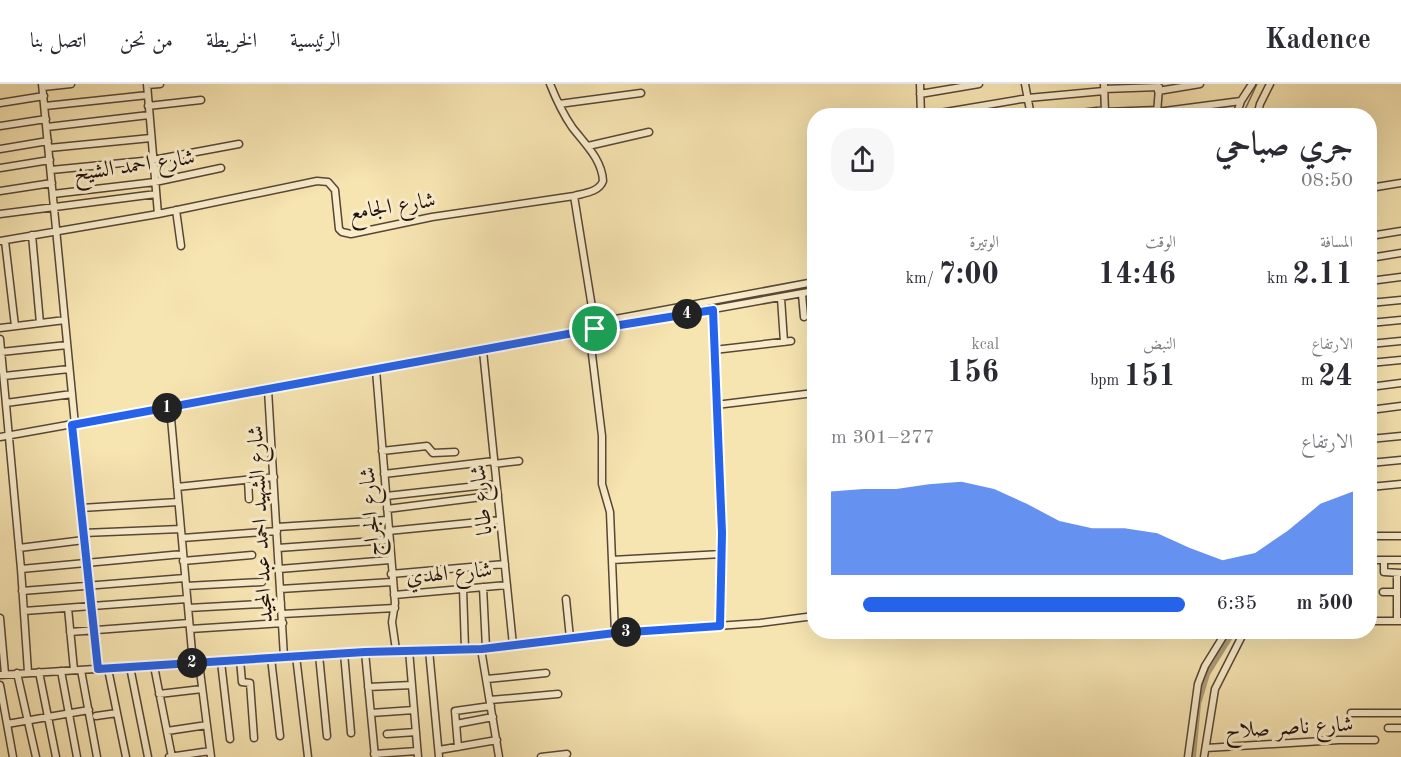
<!DOCTYPE html>
<html lang="ar">
<meta charset="utf-8">
<style>
:root{--surface:#fff;--page:#f7f7f7;--text:#2b2b33;--muted:#7c7c81;--line:#e1e1e2;--accent:#2563eb}
body{margin:0;font-family:"Old Standard TT",Amiri,serif;background:var(--page);color:var(--text);direction:rtl;height:100vh;display:flex;flex-direction:column;font-size:22px;white-space:nowrap}
*{box-sizing:border-box;margin:0}
p{font-size:20px;color:var(--muted)}
.icon{flex:none;width:33px;height:33px;fill:none;stroke:currentColor;stroke-width:2;stroke-linecap:round;stroke-linejoin:round}
.map{position:relative;flex:1;overflow:hidden;direction:ltr}
.sheet{position:absolute;left:807px;top:24px;width:570px;height:531px;display:flex;flex-direction:column;background:var(--surface);border-radius:24px;box-shadow:0 6px 24px #0002;direction:rtl}
.sheet>*{flex:none}
.pin{position:absolute;display:grid;place-items:center;width:51px;height:51px;color:#fff;margin:-26px;border:3px solid #fff;border-radius:50%;box-shadow:0 2px 6px #0007}
.km{position:absolute;width:30px;height:30px;margin:-15px;border-radius:50%;background:#222;color:#fff;font-size:16px;line-height:30px;text-align:center}
.round{display:grid;place-items:center;flex:none;width:63px;height:63px;border-radius:24px;background:var(--page)}
.summary{display:flex;align-items:center;justify-content:space-between;height:102px;padding:0 24px}
h1{font-size:33px;font-weight:800;line-height:45px}
.metrics{display:grid;grid-template-columns:repeat(3,1fr);gap:9px;height:102px;padding:6px 24px}
.metrics div{display:grid;align-content:center}
.metrics b{font-size:30px;font-weight:800}
.metrics small{font-size:16px;font-weight:400}
.metrics p{font-size:16px}
.chart{height:168px;padding:12px 24px}
.chart p{display:flex;justify-content:space-between}
.chart svg{width:100%;height:108px;margin-top:6px;fill:var(--accent);opacity:.7}
ul{padding:0 24px;list-style:none;font-size:20px}
li{display:grid;grid-template-columns:96px 72px 1fr;align-items:center;height:45px}
li i{height:15px;border-radius:8px;background:var(--accent)}
header{display:flex;align-items:center;gap:36px;box-sizing:border-box;height:84px;padding:0 30px;background:var(--surface);border-bottom:2px solid var(--line)}
header strong{font-size:28px}
nav{display:flex;gap:33px;margin-inline-start:auto;font-size:21px}
.map>svg:first-child{display:block}
.lines{fill:none;stroke-linecap:round;stroke-linejoin:round}
.stream{stroke:#76654e;stroke-width:1.5}
.canal{stroke:#ae9d79;stroke-width:6}
.minor-casing{stroke:#584636;stroke-width:9}
.minor{stroke:#f9edcc;stroke-width:6}
.route-casing{stroke:#fff;stroke-width:12}
.route{stroke:#2563eb;stroke-width:8}
.labels{text-anchor:middle;stroke-width:6;stroke-linejoin:round;paint-order:stroke}
.street-label{font-size:22px;fill:#23120d;stroke:#f9edcc}
</style>
<header>
<strong>Kadence</strong>
<nav><a>الرئيسية</a><a>الخريطة</a><a>من نحن</a><a>اتصل بنا</a></nav>
</header>
<div class="map">
<svg width="1401" height="673" viewBox="0 0 1401 673">
<rect width="100%" height="100%" fill="#f6e4b1"/>
<filter id="stains"><feTurbulence type="fractalNoise" baseFrequency=".00333" numOctaves="4"/><feColorMatrix values="0 0 0 0 .2 0 0 0 0 .09 0 0 0 0 .02 0 0 0 .5 -.17"/></filter>
<radialGradient id="worn" r=".72"><stop offset=".6" stop-color="#630" stop-opacity="0"/><stop offset="1" stop-color="#630" stop-opacity=".3"/></radialGradient>
<g class="lines">
<path class="stream" d="M1242,32L1257,0"/>
<path class="canal" d="M1193,673L1198,620L1207,590L1233,548"/>
<g class="minor-casing">
<path id="minor" d="M42,0L75,341
M147,0L158,130
M920,0L921,32
M1025,0L1031,32
M1104,0L1105,28
M147,1L160,0
M43,3L71,0
M1104,5L1159,3
M1158,7L1200,0
M920,10L979,0
M0,19L44,12
M559,20L641,9
M45,22L148,11
M148,22L201,16
M1105,28L1157,26
M1157,28L1241,17
M1157,29L1159,4
M922,32L1028,14L1104,7
M1057,32L1105,26
M1236,32L1241,17L1252,0
M1257,32L1260,20L1270,0
M0,42L46,35
M47,43L149,31
M588,62L649,48
M49,64L151,54
M0,65L48,57
M0,84L50,76
M51,86L153,76L239,60
M1370,104L1401,99
M0,107L52,99
M53,110L155,98L221,84
M574,112L595,242
M176,126L181,162
M0,130L156,110
M32,151L40,239
M1370,152L1401,147
M0,157L158,130L317,97L328,98L335,106L339,145L342,148L351,150L432,133L574,112C585,109 599,108 603,97C602,75 584,59 572,43C563,30 556,15 550,0
M5,157L15,242
M1370,174L1401,169
M1370,197L1401,193
M802,210L804,233
M781,214L784,258
M1370,219L1401,216
M713,226L722,449L720,542
M594,239L814,198
M1370,239L1401,236
M0,244L65,236
M589,246L602,352V400L610,428L615,549
M0,255L21,485L28,588
M1370,260L1401,257
M714,266L791,257
M483,267L513,561
M1,268L67,261
M1370,279L1401,276
M376,286L395,519L392,538L396,566
M4,292L69,285
M1370,303L1401,299
M268,306L284,573
M6,319L72,310
M716,321L814,309
M170,323L193,579
M1370,326L1401,322
M72,341L98,585
M0,353L814,207
M1370,355L1401,352
M382,367L427,362L433,369L455,368
M1370,379L1401,376
M494,380L519,377
M384,390L494,377
M248,396L249,415
M177,403L274,393
M1370,403L1401,400
M386,412L496,400
M81,424L178,418
M387,425L498,411
M277,443L387,436
M388,447L500,436
M83,449L181,445
M1370,452H1401
M182,454L277,447
M19,464L84,456
M278,464L389,456
M612,476L722,470
M1370,476H1401
M1384,476V488L1400,489
M183,477L252,471
M21,485L183,470
M279,485L390,476
M391,490L505,480
M186,502L262,498
M483,503L486,564
M463,504L465,565
M280,505L392,498
M22,507L185,494
M1383,508H1397
M394,511L507,501
M566,515L570,554
M1370,522L1371,476
M68,524L74,586
M188,524L281,519
M24,527L187,515
M282,530L395,524
M0,534L5,590
M1370,537H1400
M1397,537V489
M190,545L283,539
M70,548L189,539
M481,565L499,673
M409,566L418,673
M429,566L439,673
M365,568L375,673
M344,569L351,649
M319,571L327,652
M296,572L308,673
M271,574L280,652
M240,576L242,598L250,599L254,654
M221,578L230,655
M199,579L211,673
M154,582L172,673
M130,583L148,673
M108,585L126,673
M81,586L97,673
M61,587L77,673
M39,588L56,673
M17,589L36,673
M0,591L365,568L481,565L615,549L760,539L814,532
M487,595L546,589
M0,601L13,673
M368,603L412,601
M159,610L202,605
M490,616L558,610
M371,629L414,626
M1351,629H1401
M96,632L117,629
M7,640L89,626
M456,640L493,633
M1388,644H1401
M167,647L207,641
M387,650L416,648
M458,663L455,627L491,622
M1206,664L1339,656H1375
M439,666L497,656
M374,670L417,667
M169,673L210,667
M541,673L567,670
M1188,673L1198,600L1205,582L1226,548
M1204,673L1215,605L1244,548"/>
</g>
<use href="#minor" class="minor"/>
</g>
<g class="lines">
<g class="route-casing">
<path id="route" d="M713,226L722,449L720,542L615,549L482,565L365,568L98,585L72,341L595,245Z"/>
</g>
<use href="#route" class="route"/>
</g>
<g class="labels">
<g class="street-label">
<text transform="translate(134 80) rotate(-8)" y="8">شارع احمد الشيخ</text>
<text transform="translate(392 121) rotate(-9)" y="8">شارع الجامع</text>
<text transform="translate(480 416) rotate(-96)" y="8">شارع طابا</text>
<text transform="translate(369 428) rotate(-94)" y="8">شارع الجراج</text>
<text transform="translate(259 440) rotate(-93)" y="8">شارع الشهيد احمد عبد المجيد</text>
<text transform="translate(449 488) rotate(-5)" y="8">شارع الهدي</text>
<text transform="translate(1289 642) rotate(-3)" y="8">شارع ناصر صلاح</text>
</g>
</g>
<rect width="100%" height="100%" filter="url(#stains)"/>
<rect width="100%" height="100%" fill="url(#worn)"/>
</svg>
<div class="pin" style="left:595px;top:245px;background:#1e9e55"><svg class="icon" aria-label="arrive" viewBox="0 0 24 24"><path d="M6 21V4h12l-3 4 3 4H6"/></svg></div>
<b class="km" style="left:167px;top:324px">1</b>
<b class="km" style="left:192px;top:579px">2</b>
<b class="km" style="left:626px;top:548px">3</b>
<b class="km" style="left:687px;top:230px">4</b>
<section class="sheet">
<div class="summary"><div><h1>جري صباحي</h1><p>08:50</p></div><a class="round"><svg class="icon" aria-label="share" viewBox="0 0 24 24"><path d="M12 15V3M7 8l5-5 5 5M5 13v7h14v-7"/></svg></a></div>
<div class="metrics">
<div><p>المسافة</p><b>2.11<small> km</small></b></div>
<div><p>الوقت</p><b>14:46</b></div>
<div><p>الوتيرة</p><b>7:00<small> /km</small></b></div>
</div>
<div class="metrics">
<div><p>الارتفاع</p><b>24<small> m</small></b></div>
<div><p>النبض</p><b>151<small> bpm</small></b></div>
<div><p>kcal</p><b>156</b></div>
</div>
<div class="chart"><p><span>الارتفاع</span>277–301 m</p>
<svg viewBox="0 0 160 44" preserveAspectRatio="none"><path d="M0 44V10L10 9L20 9L30 7L40 6L50 9L60 15L70 22L80 25L90 25L100 27L110 33L120 38L130 35L140 26L150 15L160 10V44z"/></svg>
</div>
<ul>
<li><b>500 m</b>6:35<i style="width:91%"></i></li>
</ul>
</section>
</div>
